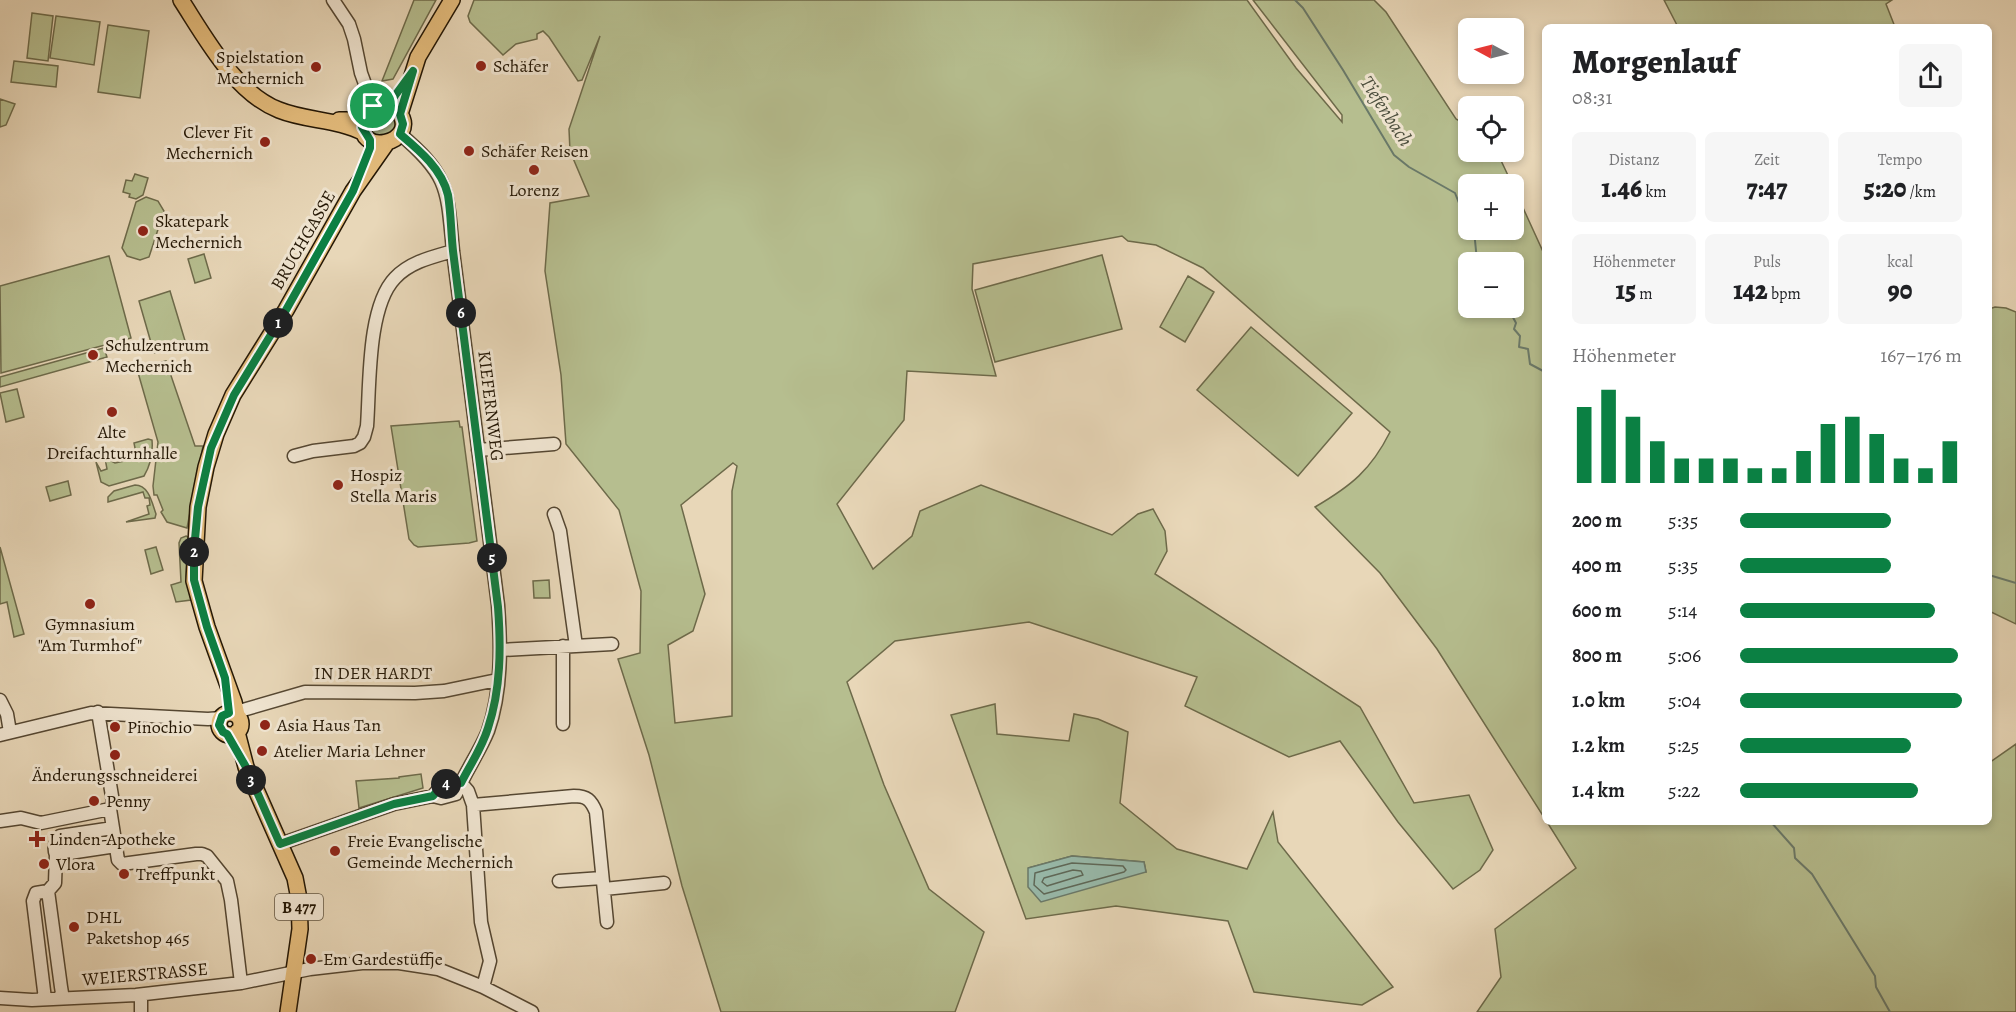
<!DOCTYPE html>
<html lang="de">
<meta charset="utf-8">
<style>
:root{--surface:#fff;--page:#f6f6f6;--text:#202124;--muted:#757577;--accent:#0b8043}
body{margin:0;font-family:Alegreya,serif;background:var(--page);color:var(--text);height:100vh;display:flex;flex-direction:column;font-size:22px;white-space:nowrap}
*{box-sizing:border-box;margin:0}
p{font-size:20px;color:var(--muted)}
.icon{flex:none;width:33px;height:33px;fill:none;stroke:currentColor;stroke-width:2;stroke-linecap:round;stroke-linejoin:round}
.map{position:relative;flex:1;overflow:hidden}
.details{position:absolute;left:1542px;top:24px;width:450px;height:801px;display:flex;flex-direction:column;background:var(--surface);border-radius:9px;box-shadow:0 3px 9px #0003}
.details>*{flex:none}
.needle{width:39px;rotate:277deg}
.buttons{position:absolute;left:1458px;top:18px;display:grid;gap:12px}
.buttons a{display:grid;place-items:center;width:66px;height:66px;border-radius:9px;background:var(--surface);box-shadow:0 3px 9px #0003;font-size:30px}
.pin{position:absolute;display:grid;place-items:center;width:51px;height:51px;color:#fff;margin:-26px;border:3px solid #fff;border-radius:50%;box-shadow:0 2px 6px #0007}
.km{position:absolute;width:30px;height:30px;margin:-15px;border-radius:50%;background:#222;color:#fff;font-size:16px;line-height:30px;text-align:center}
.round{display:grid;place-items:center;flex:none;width:63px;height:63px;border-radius:9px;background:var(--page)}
.headline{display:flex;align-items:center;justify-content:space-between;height:102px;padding:0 30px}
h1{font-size:33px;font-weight:800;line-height:45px}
.metrics{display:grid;grid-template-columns:repeat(3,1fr);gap:9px;height:102px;padding:6px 30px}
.metrics div{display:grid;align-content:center;border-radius:9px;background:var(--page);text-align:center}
.metrics b{font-size:26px;font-weight:800}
.metrics small{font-size:16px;font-weight:400}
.metrics p{font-size:16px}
.chart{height:168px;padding:12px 30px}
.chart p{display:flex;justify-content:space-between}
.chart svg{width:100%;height:108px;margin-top:6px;stroke:var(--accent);stroke-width:6}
ul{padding:0 30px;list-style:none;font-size:20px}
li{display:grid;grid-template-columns:96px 72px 1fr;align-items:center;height:45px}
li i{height:15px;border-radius:8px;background:var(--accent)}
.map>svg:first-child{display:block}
.green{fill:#b6be8f;stroke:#6d6a4a;stroke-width:1.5;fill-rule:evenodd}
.water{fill:#98baab;stroke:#6a7969;stroke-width:1.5}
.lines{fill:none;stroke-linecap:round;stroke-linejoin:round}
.shore{stroke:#5e6858;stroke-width:1.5}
.stream{stroke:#6a7969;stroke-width:2}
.minor-casing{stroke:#554732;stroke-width:15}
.major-casing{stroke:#241705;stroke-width:18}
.minor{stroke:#f0e5d1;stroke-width:12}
.major{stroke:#e4bc7c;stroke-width:15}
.route-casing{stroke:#fff;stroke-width:12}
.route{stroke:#0b8043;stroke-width:8}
.poi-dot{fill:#8f2418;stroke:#f0e5d1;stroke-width:2}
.labels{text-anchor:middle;stroke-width:6;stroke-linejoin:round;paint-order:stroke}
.shield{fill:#f0e5d1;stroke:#615542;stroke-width:1.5}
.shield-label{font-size:16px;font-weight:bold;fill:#241705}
.poi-label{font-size:18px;fill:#241705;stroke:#f0e5d1;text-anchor:start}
.street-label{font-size:18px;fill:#241705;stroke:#f0e5d1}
.water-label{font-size:20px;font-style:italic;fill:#4d503f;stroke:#f0e5d1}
</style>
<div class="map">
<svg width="2016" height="1012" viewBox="0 0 2016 1012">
<rect width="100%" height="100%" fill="#e8d7b8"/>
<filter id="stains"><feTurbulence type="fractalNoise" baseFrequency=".00333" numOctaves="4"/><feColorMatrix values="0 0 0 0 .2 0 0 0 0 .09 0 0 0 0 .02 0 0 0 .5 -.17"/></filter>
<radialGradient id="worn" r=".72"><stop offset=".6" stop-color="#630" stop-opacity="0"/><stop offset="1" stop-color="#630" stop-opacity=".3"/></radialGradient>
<path class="green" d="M414,0H436L393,79L382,81Z
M474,0H1247L1296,68L1342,122V115L1253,0H1374L1386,12L1456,119L1468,126V152H1497L1512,184H1468V230H1514V188L1545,256V819L1437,649L1380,573L1315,507C1351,486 1371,470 1390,432L1203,268L1156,245L1128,241L1122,236L973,264L972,289L996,376L907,371L904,420L837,504L873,569L912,536L920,511L981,485L1112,535L1138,514L1153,509L1165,531L1167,551L1155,574L1360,707L1414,803L1469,795L1493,850L1480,870L1453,889L1398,822L1340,741L1289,757L1185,706L1197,677L1029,622L895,641L847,682L884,785L929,889L984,932L955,1012H721L682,886L649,755L618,659L640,653L641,591L619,510L566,444L561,375L545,271L550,203L589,196L570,151L569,129L600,36L582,80L578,81L549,37L543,31L537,34V39L516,44L503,55L470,22L468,16ZM1468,262H1514V308H1468ZM733,463L737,466L732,491V716L675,723L668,645L693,631L705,594L681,505Z
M1664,0H1892L1886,4L1895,27H1678Z
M32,13L53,16L48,61L27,58Z
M56,16L100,22L94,65L50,58Z
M108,25L149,31L140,98L98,92Z
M14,61L58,66L56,87L11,82Z
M0,99L15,104L6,125L0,127Z
M390,109L398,126L383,139L370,132L372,112Z
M135,174L148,178L143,195L136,199L129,197L130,194L123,192L126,180L132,181Z
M146,197L158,201L164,211L149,257L140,260L127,256L122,248L136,202Z
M204,254L211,278L195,283L188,259Z
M1102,255L1122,329L995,362L975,290Z
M109,256L131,338L1,373L0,286Z
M1188,276L1214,292L1185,342L1160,327Z
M170,291L186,344L154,353L139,301Z
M1995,307L2006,308L2016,312V624L1989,611V309Z
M1251,327L1352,413L1298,476L1197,390Z
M104,348L107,357L0,387V377Z
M166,361L195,446H203L187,528L167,522L161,512L163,510L157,495H154L153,486L158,442L137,369Z
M17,389L24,417L6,422L0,393Z
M459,421L460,427H462L477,541L469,543L418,547L414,545L409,539L391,426Z
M148,439L152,440C153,452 150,466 144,476L109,486L101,482L96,462L101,471L107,469L105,458L115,463L129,460L135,448L134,443Z
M68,481L71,495L50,501L46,487Z
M135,485C149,485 152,503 156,514L155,518L126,522L149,514L147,506L150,505L149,498H145L143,492L108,502V497L114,491Z
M186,536L188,537L186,577L191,600L176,602L171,585L181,582L179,543L181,538Z
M0,547L24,634L14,637L7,602L0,604Z
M156,547L163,570L151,574L145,550Z
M549,580L550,598H534L533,581Z
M995,704L997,734L1069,741L1074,714L1098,719L1128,732L1120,803L1177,849L1247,869L1273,812L1278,842L1393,987L1362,1005L1254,992L1228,921L1116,906L1026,919L951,715ZM1072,856L1144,862L1146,872L1028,868Z
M2016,744V1012H1477L1501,977L1495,929L1576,868L1547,822H1989V763Z
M421,774L423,788L359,808L356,781L399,778V777Z"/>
<path class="water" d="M1072,856L1144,862L1146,872L1041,902L1028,887V868Z"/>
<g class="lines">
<path class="shore" d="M1072,863L1123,866L1126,870L1124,872L1044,894L1034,885L1035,873Z
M1073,870L1081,871L1083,875L1047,886L1042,882L1044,878Z"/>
<path class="stream" d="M1295,0L1303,8L1343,70L1394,155L1409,167L1455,193L1463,213L1468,221
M1474,230L1477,261
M1508,308L1516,323L1514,329L1520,336L1519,347L1528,349L1530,364L1545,372
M1989,575L2016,583
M1771,822L1794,848L1795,858L1812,874L1875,976L1876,987L1890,1012"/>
<g class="minor-casing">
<path id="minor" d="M333,0L349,24L354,39L361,73L373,106
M478,450L554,444
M294,456L313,451L354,446L360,443L364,437L367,426C370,386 367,307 395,278C410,262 432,257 453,251
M554,514L560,531L576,646
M563,646V724
M501,650L612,644
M0,700L7,714L10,732
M98,712L113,802L110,809L118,860L122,864L196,854H202L207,856L227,881L231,900L241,983
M236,712L305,692L415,693L444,691L497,680
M0,735L91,713L208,719L221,718
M461,783L468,791L473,805L574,796C587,796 591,800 596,812L607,922
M433,796C441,785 448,783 461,783
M473,805L481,922L490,961L483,987
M0,821L21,818L41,823L110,809
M113,828L60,836C55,843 53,847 56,855L116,846
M280,844L394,804L433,796L441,798L456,794C465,772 479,753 488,731C502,691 501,646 498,605L453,251C447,190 450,176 400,134
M559,881L602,878
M604,889L664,883
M48,891L61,987L62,993L59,998
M141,995V1012
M0,998L32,1000L136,995L241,983L310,969L362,963H399L438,969L483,987L532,1012
M45,999L33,901L36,893L48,891L55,883L56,855"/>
</g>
<g class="major-casing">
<path id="major" d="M181,0C205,37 235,93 279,110C306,121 338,119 364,133
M400,114L418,57L452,0
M339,120C346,120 356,121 363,116C369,111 371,104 381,103C388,103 394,106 398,111C423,143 351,161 364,116
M219 724a11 11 0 1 1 22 0a11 11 0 1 1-22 0Z
M237,715L234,702L207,627L194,581L198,507L206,467L216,434L233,395L286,310L353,191L386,144
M237,732L246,767L295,878L299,899L300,929L288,1012"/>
</g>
<use href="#minor" class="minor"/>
<use href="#major" class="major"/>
</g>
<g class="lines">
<g class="route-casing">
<path id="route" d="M413,71L400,114L403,124L400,134C419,150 442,169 448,195C451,213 451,233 453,251L498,607C501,647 501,689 488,728C482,748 470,765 461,783C448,783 441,785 433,796L394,804L280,844L246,767L227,734L223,732L219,725L222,716L229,713L225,678L207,627L194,580V550L198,507L211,448L234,395L286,310L353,191L370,148V140L362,127L364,116L373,106L385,104L394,97Z"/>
</g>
<use href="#route" class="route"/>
</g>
<g class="poi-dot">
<circle cx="481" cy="66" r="6"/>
<circle cx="316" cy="67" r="6"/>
<circle cx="265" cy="142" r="6"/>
<circle cx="469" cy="151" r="6"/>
<circle cx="534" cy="170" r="6"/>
<circle cx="143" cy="231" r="6"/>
<circle cx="93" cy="355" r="6"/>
<circle cx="112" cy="412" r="6"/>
<circle cx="338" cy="485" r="6"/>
<circle cx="90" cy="604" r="6"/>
<circle cx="265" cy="725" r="6"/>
<circle cx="115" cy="727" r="6"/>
<circle cx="262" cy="751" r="6"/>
<circle cx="115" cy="755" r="6"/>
<circle cx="94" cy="801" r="6"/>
<path d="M34 830h6v6h6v6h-6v6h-6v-6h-6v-6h6z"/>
<circle cx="335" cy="851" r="6"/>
<circle cx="44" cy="864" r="6"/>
<circle cx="124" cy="874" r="6"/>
<circle cx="74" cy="927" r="6"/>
<circle cx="311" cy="959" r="6"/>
</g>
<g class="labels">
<rect class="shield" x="275" y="894" width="48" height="26" rx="4.5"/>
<g class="shield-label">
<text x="299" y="913">B 477</text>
</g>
<g class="poi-label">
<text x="304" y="63" text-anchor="end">Spielstation<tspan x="304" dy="21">Mechernich</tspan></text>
<text x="493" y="72">Schäfer</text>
<text x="253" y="138" text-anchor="end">Clever Fit<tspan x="253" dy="21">Mechernich</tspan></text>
<text x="481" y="157">Schäfer Reisen</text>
<text x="534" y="196" text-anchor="middle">Lorenz</text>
<text x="155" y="227">Skatepark<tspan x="155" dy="21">Mechernich</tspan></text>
<text x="105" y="351">Schulzentrum<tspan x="105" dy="21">Mechernich</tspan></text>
<text x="112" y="438" text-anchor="middle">Alte<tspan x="112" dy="21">Dreifachturnhalle</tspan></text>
<text x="350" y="481">Hospiz<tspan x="350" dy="21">Stella Maris</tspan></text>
<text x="90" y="630" text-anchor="middle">Gymnasium<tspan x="90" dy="21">"Am Turmhof"</tspan></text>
<text x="277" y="731">Asia Haus Tan</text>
<text x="127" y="733">Pinochio</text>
<text x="274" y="757">Atelier Maria Lehner</text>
<text x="115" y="781" text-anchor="middle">Änderungsschneiderei</text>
<text x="106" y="807">Penny</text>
<text x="49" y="845">Linden-Apotheke</text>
<text x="347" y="847">Freie Evangelische<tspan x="347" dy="21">Gemeinde Mechernich</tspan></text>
<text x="56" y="870">Vlora</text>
<text x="136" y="880">Treffpunkt</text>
<text x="86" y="923">DHL<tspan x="86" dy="21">Paketshop 465</tspan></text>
<text x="323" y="965">Em Gardestüffje</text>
</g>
<g class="street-label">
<text transform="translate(303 240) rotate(-60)" y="6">BRUCHGASSE</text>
<text transform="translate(491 406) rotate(83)" y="6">KIEFERNWEG</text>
<text x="373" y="679">IN DER HARDT</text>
<text transform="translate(145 974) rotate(-5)" y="6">WEIERSTRASSE</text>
</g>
<g class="water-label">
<text transform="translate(1387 111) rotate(57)" y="7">Tiefenbach</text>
</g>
</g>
<rect width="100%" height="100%" filter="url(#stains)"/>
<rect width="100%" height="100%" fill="url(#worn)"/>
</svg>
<div class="buttons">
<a><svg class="needle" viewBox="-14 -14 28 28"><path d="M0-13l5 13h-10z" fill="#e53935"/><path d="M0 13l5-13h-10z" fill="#757577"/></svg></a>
<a><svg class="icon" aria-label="locate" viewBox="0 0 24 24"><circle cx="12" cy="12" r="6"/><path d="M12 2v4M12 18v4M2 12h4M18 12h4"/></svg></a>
<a>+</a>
<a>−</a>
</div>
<div class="pin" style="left:373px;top:106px;background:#1e9e55"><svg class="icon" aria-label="arrive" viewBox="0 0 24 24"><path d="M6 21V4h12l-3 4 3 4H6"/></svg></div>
<b class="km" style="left:278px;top:323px">1</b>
<b class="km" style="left:194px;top:552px">2</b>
<b class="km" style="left:251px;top:780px">3</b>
<b class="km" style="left:446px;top:784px">4</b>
<b class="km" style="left:492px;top:558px">5</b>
<b class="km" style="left:461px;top:313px">6</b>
<section class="details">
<div class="headline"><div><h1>Morgenlauf</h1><p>08:31</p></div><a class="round"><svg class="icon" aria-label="share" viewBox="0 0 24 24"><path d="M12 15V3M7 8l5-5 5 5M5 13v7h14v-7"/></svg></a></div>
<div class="metrics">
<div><p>Distanz</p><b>1.46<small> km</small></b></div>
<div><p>Zeit</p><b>7:47</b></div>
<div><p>Tempo</p><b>5:20<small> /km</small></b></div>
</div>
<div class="metrics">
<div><p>Höhenmeter</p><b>15<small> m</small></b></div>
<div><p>Puls</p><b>142<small> bpm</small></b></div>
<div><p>kcal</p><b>90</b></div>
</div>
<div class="chart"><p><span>Höhenmeter</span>167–176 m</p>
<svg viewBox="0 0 160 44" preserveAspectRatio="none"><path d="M5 44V13M15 44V6M25 44V17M35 44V27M45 44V34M55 44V34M65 44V34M75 44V38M85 44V38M95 44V31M105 44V20M115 44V17M125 44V24M135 44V34M145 44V38M155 44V27"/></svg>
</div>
<ul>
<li><b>200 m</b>5:35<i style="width:68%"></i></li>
<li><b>400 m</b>5:35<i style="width:68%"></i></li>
<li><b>600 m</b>5:14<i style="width:88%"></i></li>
<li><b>800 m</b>5:06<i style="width:98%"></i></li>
<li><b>1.0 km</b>5:04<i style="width:100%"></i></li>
<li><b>1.2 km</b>5:25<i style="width:77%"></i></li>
<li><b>1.4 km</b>5:22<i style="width:80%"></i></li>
</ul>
</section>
</div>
